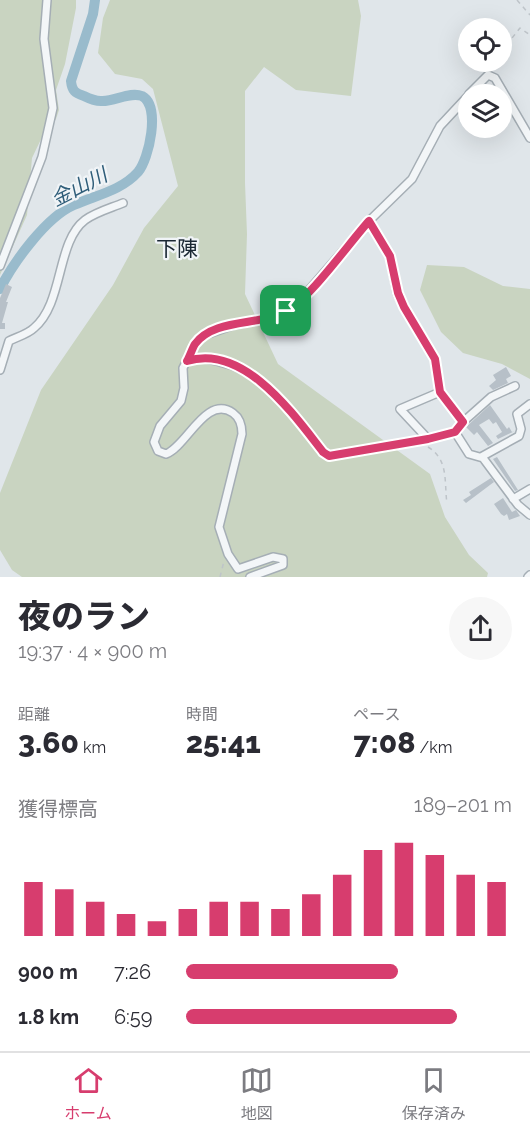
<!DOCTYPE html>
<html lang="ja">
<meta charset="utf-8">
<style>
:root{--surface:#fff;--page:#f7f7f7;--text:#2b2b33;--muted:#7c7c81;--line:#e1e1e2;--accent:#d73d6e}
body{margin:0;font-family:Raleway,"Noto Sans JP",sans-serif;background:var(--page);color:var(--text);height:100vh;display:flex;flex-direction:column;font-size:22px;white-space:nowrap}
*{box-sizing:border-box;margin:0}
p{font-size:20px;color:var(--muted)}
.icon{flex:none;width:33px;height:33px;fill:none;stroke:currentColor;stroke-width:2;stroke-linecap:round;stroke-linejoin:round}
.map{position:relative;height:577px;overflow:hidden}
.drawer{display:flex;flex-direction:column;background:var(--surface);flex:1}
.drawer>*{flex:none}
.tools{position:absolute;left:458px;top:18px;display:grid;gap:12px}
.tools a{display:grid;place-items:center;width:54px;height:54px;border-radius:50%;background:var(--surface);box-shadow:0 6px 24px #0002;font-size:30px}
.pin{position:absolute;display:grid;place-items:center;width:51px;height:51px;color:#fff;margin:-26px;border-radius:12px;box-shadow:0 3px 9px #0006}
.round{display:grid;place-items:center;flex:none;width:63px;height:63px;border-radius:32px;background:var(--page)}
.head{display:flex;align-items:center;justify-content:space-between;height:102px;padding:0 18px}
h1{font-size:33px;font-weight:800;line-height:45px}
.metrics{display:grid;grid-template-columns:repeat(3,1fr);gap:9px;height:102px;padding:6px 18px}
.metrics div{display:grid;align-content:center}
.metrics b{font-size:30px;font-weight:800}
.metrics small{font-size:16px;font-weight:400}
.metrics p{font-size:16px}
.chart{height:168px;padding:12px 18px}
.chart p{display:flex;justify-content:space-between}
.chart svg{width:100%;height:108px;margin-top:6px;stroke:var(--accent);stroke-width:6}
ul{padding:0 18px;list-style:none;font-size:20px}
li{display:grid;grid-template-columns:96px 72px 1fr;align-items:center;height:45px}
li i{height:15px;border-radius:8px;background:var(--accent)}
.menu{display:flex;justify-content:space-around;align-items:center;height:84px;border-top:2px solid var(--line);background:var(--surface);font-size:16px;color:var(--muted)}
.menu a{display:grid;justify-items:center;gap:3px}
.menu .current{color:var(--accent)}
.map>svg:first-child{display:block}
.green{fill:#c9d4c1}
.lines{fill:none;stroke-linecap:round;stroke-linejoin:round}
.river{stroke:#9bc;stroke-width:10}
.building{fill:#b7c0c8}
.minor-casing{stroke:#a5aeb5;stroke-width:10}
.path{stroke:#bec4c9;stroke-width:1.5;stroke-dasharray:4.5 4.5;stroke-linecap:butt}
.minor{stroke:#f3f6f8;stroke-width:7}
.route-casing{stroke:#fff;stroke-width:12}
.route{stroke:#d73d6e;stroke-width:8}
.labels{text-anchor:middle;stroke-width:4.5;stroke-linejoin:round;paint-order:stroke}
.water-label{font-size:20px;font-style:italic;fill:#2f5d79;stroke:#f0f4f7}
.quarter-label{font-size:21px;fill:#1a2733;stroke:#f0f4f7}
</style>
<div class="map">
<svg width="530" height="577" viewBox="0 0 530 577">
<rect width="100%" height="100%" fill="#e0e6ea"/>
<path class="green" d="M0,0H76V8L65,64L56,90L59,110L56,119L44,133L32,158L27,215L0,275Z
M110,0H358L361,16L351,96L296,90L264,67L245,91V183L247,234L245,294L278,364L430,474L445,517L469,555L488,573L487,577H22L12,570L0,550V493L41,390L113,285L144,228L178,186L153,89L142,79L115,74L98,53L103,18Z
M427,265L464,267L503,286L530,289V379L502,364L463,353L441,332L420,290Z"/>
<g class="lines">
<path class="river" d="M0,289C13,263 46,217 74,205C96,195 121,191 138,172C149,159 161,106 142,96C130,91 114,102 101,101C95,101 90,99 84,96C75,93 72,91 71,81L93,14L95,0"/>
</g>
<path class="building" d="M6,284L12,287L6,302H8L2,323H5V329H0V298Z
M506,367L511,376L506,379L508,383L493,390L489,386L496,380L493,375Z
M490,405L507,429L509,427L512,432L515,431L498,439L496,436L502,432L496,422L493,424L489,419L479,425L493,443L488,446L477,432L474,435L466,427Z
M497,457L518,490L515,491L493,459Z
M491,478L494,482L466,503L463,500L471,495L469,492Z
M503,498L512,512L516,510L520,516L509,520L507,514L504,516L501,514L494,504Z"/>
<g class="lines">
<g class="minor-casing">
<path id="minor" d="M469,94L488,75L495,78L530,138
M0,266L42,157L53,108L44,39L47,0
M187,361C198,357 208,359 220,362C268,372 295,417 323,452L329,456L428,439L455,432L463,422L440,392L435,359L404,307L397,293L390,256L369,221
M0,370L9,341C17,337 28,334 34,328C64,303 56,242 85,220C96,212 111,208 123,203
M463,422L491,397L515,386
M455,432L469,454L483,458L518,505L530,515
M428,439L400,409L440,392
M481,457L519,436L521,429L517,414L530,404
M513,499L530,489
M250,577L283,565V559L273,557L238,569L228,554L219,527L242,434C242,425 240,418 233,413C206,394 187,446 166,454L158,451L154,442L160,426L181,401L184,388L183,368L195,345L205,335L234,325L272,318L296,305L369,221L412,179L440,126L468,96
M528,577L530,575"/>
</g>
<path class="path" d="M517,0L530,15
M501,52L520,28L530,35
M492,69L495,62
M428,447C449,460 444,481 447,504
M220,577L224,561"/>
<use href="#minor" class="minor"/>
</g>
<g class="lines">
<g class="route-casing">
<path id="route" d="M369,221L390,256L398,293L404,307L435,359L440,392L463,422L455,432L428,439L329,456L323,452C294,415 244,343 187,361C190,356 192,349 195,344C214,318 259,326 285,312C309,300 349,243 369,221Z"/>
</g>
<use href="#route" class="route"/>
</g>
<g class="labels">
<g class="water-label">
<text transform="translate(79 187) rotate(-27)" y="7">金山川</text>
</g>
<g class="quarter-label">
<text x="177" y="256">下陳</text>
</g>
</g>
</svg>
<div class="tools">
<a><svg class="icon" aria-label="locate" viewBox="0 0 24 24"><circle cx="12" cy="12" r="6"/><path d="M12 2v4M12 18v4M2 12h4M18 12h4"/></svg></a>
<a><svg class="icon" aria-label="layers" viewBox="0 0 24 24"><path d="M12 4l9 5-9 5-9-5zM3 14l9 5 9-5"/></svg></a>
</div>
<div class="pin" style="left:286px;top:311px;background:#1e9e55"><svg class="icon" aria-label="arrive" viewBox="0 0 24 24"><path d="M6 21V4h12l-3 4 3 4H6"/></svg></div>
</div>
<section class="drawer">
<div class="head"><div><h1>夜のラン</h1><p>19:37 · 4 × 900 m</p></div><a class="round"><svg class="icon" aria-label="share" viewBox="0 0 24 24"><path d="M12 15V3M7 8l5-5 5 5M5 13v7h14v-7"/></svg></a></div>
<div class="metrics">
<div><p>距離</p><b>3.60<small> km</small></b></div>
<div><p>時間</p><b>25:41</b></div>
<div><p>ペース</p><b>7:08<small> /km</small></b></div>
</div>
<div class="chart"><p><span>獲得標高</span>189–201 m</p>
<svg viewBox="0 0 160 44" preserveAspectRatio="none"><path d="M5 44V22M15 44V25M25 44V30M35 44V35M45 44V38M55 44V33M65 44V30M75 44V30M85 44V33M95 44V27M105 44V19M115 44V9M125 44V6M135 44V11M145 44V19M155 44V22"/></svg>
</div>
<ul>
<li><b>900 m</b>7:26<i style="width:65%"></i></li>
<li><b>1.8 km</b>6:59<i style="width:83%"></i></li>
</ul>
</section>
<nav class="menu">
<a class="current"><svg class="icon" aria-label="home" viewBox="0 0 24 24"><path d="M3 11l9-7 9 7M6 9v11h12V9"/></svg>ホーム</a>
<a><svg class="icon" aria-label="map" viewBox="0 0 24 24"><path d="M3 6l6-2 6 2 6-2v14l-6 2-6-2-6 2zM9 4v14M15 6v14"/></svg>地図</a>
<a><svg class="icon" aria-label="saved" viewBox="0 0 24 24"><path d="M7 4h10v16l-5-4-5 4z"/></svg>保存済み</a>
</nav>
